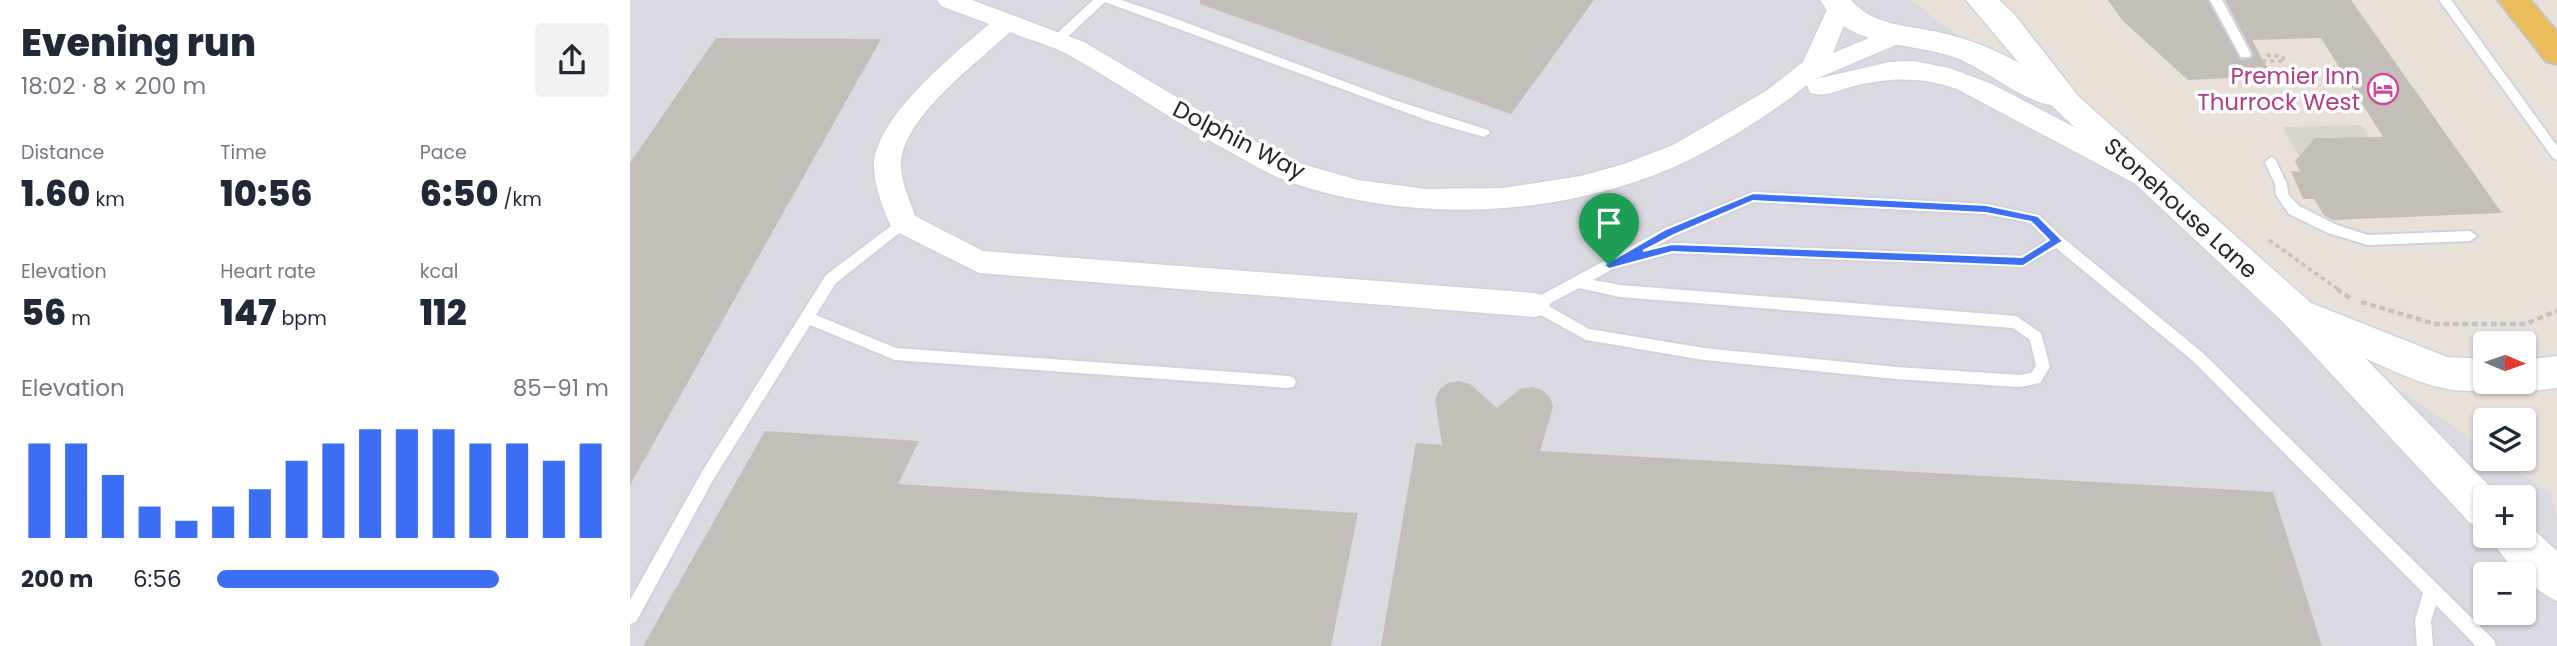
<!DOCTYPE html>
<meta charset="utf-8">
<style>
:root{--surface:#fff;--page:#f2f2f3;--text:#1f2937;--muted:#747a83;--accent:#3c6ff3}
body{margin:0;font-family:Poppins,sans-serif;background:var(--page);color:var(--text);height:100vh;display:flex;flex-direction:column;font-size:26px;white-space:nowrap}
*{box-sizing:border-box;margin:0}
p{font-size:23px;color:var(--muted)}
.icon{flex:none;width:38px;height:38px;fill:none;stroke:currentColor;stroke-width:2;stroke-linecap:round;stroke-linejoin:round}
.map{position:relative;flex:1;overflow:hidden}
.details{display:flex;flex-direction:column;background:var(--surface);width:630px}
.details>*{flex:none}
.needle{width:46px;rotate:92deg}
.fabs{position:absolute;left:1843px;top:331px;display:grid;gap:14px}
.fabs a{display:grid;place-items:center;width:63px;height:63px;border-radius:7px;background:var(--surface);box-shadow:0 2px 5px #0004;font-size:35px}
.pin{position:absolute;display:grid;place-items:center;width:60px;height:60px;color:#fff;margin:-72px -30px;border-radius:50% 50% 50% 0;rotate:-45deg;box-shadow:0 0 7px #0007}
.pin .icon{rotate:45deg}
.round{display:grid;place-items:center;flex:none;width:74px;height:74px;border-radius:7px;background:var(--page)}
.head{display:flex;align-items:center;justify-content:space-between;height:119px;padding:0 21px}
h1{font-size:38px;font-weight:800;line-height:52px}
.stats{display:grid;grid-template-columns:repeat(3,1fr);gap:10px;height:119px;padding:7px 21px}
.stats div{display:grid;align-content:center}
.stats b{font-size:35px;font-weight:800}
.stats small{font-size:19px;font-weight:400}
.stats p{font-size:19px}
.chart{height:196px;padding:14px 21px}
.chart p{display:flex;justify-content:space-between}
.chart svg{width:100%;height:126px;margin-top:7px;stroke:var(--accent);stroke-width:6}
ul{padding:0 21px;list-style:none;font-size:23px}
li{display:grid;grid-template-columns:112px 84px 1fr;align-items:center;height:52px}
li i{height:18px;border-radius:9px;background:var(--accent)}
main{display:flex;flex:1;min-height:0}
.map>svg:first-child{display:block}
.industrial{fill:#dbd9e1;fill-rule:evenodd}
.plaza{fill:#dad4cf}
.building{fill:#c4beb8}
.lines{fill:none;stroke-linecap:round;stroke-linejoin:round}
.service-casing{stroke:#ced3e0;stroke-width:4}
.minor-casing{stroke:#ced3e0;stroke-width:3}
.tertiary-casing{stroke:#ced3e0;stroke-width:3}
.primary-casing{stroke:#c3c3c3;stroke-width:4}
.path-far1{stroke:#c3c3c3;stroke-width:3.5;stroke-dasharray:4.5 3.5;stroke-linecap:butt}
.path{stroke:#c3c3c3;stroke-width:4.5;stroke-dasharray:6 3.5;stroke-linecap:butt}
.service{fill:#fff;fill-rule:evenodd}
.minor{fill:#fff;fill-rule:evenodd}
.tertiary{fill:#fff;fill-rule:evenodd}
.primary{fill:#ebbc5c;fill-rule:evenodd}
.route{fill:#3c6ff3;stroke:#fff;stroke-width:2;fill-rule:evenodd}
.labels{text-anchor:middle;stroke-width:7;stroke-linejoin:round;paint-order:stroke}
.hotel-label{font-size:23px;fill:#b23c85;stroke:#fff;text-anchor:end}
.street-label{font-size:23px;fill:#272727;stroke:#fff}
</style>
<main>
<section class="details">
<div class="head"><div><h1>Evening run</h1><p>18:02 · 8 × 200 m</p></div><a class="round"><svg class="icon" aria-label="share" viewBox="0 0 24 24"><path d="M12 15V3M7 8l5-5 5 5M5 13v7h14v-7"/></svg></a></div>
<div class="stats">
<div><p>Distance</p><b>1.60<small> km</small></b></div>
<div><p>Time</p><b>10:56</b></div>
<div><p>Pace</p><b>6:50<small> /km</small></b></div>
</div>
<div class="stats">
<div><p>Elevation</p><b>56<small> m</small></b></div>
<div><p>Heart rate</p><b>147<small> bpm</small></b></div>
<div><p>kcal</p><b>112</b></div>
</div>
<div class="chart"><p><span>Elevation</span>85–91 m</p>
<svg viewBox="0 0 160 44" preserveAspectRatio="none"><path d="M5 44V11M15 44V11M25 44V22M35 44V33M45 44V38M55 44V33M65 44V27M75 44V17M85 44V11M95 44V6M105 44V6M115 44V6M125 44V11M135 44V11M145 44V17M155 44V11"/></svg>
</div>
<ul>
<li><b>200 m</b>6:56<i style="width:72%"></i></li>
</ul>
</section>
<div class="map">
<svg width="1927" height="646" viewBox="0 0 1927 646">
<rect width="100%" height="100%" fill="#e9e1d8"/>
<path class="industrial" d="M0,0H1280L1437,115L1741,370L1855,449V458L1870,459L1920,493L1927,518V646H0ZM1855,497H1894V536H1855ZM1855,574H1894V612H1855Z"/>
<path class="plaza" d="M1732,125L1743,143L1737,155L1706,137L1686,138L1675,150L1674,166L1653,127Z"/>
<path class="building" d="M570,0H964L881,114L570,4Z
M1478,0H1578L1611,60L1621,58L1623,53L1595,0H1721L1872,213L1702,220L1694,215L1684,199H1673L1661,171L1670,172L1665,161L1685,138L1753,137L1691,38L1622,40L1642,76L1558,80L1493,21Z
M86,38L251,39L0,485V163Z
M829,381L840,384L867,408L890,389L902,387L912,390L920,397L923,407L910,451L1643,492L1692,646H751L786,443L812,445L805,400L809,390L818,383Z
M135,431L289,441L268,484L728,513L701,646H13Z"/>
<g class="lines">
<g class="service-casing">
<path id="service" d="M463,0H491L530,13L764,100L858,130L860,133L854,137L802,122L475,2L430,44H422V38Z
M1580,0H1592L1621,54L1619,57H1611Z
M1809,0H1821L1927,146V160L1923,158Z
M1641,157L1645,159L1657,184L1658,194L1669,206L1707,225L1738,235L1840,231L1847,236L1840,241L1738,245L1698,233L1659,214L1646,195L1645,184L1635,162Z
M1123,192L1356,204L1409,215L1432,237L1573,353L1864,640L1866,646H1846L1806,605L1801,621L1803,646H1787L1785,621L1793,593L1563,361L1426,248L1393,266L1043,253L983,269L963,280L990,285L1386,316L1411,333L1420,367L1410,383L1390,387L1266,379L1074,360L956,340L900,309L898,305L900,301L1035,228ZM1124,202L1356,214L1400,223L1418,240L1391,256L1043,243L1021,249L1045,236ZM949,288L990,297L1383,328L1400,340L1406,366L1401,373L1390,375L1266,367L1074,348L959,329L917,305Z
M273,217L278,218L280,222L278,226L206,283L186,315L266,348L659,376L664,378L666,382L664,386L659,388L265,360L180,325L83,480L6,622L0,624V600L73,470L196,275Z"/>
</g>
<g class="minor-casing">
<path id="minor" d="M307,0H342L454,42L592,124L665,162L728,180L796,189L873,188L951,176L994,164L1043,145L1136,91L1173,62L1201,1H1217L1221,7L1203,53L1266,27L1275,29L1278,35L1275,41L1186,79L1259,62L1284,61L1319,68L1362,84L1522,168L1525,175L1522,182L1512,185L1502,182L1327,89C1294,77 1263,77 1228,85C1213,88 1196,98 1180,93L1177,85C1142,113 1101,139 1061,159C939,219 776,226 649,178C633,171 617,161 602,153C546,123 494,86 439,55C421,45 399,40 380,32C348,62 273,117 271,163C270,180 280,200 285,216L353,251L905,293L915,296L920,305L915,314L905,317L349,273L263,230C254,213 243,182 244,163C249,113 324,55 359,24L311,6Z"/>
</g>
<g class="tertiary-casing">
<path id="tertiary" d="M1190,0H1221C1244,27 1280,25 1312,33C1339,39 1364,49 1389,63L1336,0H1369L1384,14L1449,97L1681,303L1817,357L1855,359V382H1871L1868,386C1825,402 1774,376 1735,358L1870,497H1855V529L1840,523L1652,321L1421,105C1395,102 1356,70 1329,59C1294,45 1254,48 1220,30C1207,24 1198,12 1190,0Z
M1927,356V388L1894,392L1881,388L1878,382H1894V360Z
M1894,521L1927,551V601C1905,592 1870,558 1860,536H1894Z"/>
</g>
<g class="primary-casing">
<path id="primary" d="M1868,0H1900L1927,32V64L1916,61Z"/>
</g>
<path class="path-far1" d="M1632,61H1655L1652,56H1640L1636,53
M1639,240L1709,290"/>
<path class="path" d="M1707,289L1720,298
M1731,302L1805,324H1895L1927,311"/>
<use href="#service" class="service"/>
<use href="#minor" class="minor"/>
<use href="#tertiary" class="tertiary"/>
<use href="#primary" class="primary"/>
</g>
<path class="route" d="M1123,193L1356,205L1408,216L1433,241L1393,266L1042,252L979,269L974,265L1036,229ZM1123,201L1356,213L1401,222L1419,240L1392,257L1042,244L1013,251L1044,235Z"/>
<defs>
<g id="hotel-ring" transform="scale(1.575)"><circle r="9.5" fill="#fff" stroke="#d1479c" stroke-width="1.5"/><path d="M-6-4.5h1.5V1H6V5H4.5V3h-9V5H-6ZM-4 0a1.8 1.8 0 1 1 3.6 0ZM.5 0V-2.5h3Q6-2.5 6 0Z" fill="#d1479c"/></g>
</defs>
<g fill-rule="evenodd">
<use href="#hotel-ring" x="1753" y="89"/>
</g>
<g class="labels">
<g class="hotel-label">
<text x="1730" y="84">Premier Inn<tspan x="1730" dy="26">Thurrock West</tspan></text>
</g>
<g class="street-label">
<text transform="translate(609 140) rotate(27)" y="8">Dolphin Way</text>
<text transform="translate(1551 208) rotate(42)" y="8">Stonehouse Lane</text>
</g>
</g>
</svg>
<div class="fabs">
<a><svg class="needle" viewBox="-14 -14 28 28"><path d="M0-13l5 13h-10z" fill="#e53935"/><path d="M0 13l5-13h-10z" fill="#747a83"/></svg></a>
<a><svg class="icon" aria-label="layers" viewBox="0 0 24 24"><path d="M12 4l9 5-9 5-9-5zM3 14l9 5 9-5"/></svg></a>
<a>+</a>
<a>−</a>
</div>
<div class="pin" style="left:979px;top:265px;background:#1e9e55"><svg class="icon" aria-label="arrive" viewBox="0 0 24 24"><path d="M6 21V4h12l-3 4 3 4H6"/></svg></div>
</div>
</main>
